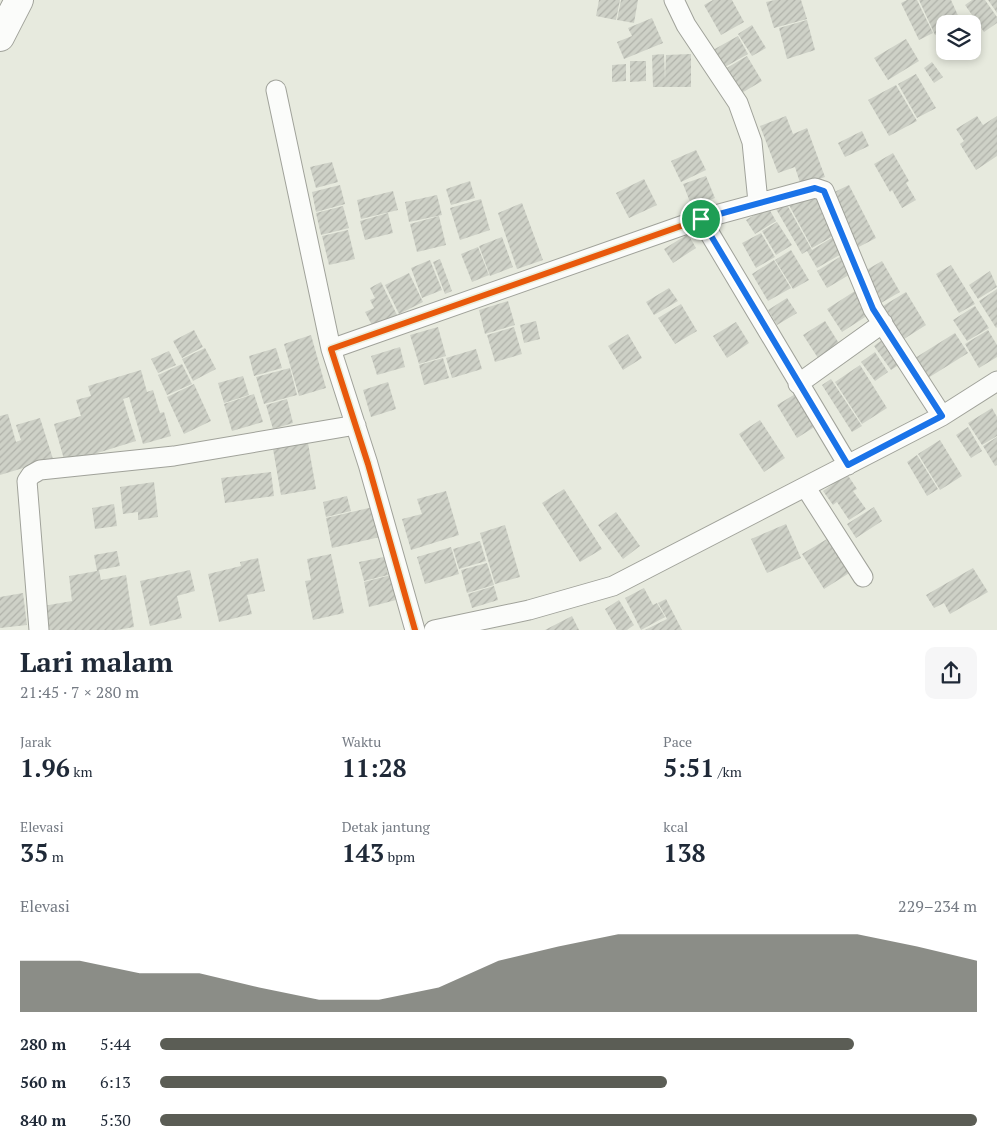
<!DOCTYPE html>
<html lang="id">
<meta charset="utf-8">
<style>
:root{--surface:#fff;--page:#f6f6f7;--text:#1f2937;--muted:#747a83;--accent:#5b5d55}
body{margin:0;font-family:"PT Serif",serif;background:var(--page);color:var(--text);height:100vh;display:flex;flex-direction:column;font-size:19px;white-space:nowrap}
*{box-sizing:border-box;margin:0}
p{font-size:16px;color:var(--muted)}
.icon{flex:none;width:28px;height:28px;fill:none;stroke:currentColor;stroke-width:2;stroke-linecap:round;stroke-linejoin:round}
.map{position:relative;height:630px;overflow:hidden}
.details{display:flex;flex-direction:column;background:var(--surface);flex:1}
.details>*{flex:none}
.fabs{position:absolute;left:936px;top:15px;display:grid;gap:10px}
.fabs a{display:grid;place-items:center;width:45px;height:45px;border-radius:10px;background:var(--surface);box-shadow:0 2px 8px #0003;font-size:25px}
.pin{position:absolute;display:grid;place-items:center;width:42px;height:42px;color:#fff;margin:-21px;border:2px solid #fff;border-radius:50%;box-shadow:0 1px 5px #0007}
.round{display:grid;place-items:center;flex:none;width:52px;height:52px;border-radius:10px;background:var(--page)}
.summary{display:flex;align-items:center;justify-content:space-between;height:85px;padding:0 20px}
h1{font-size:28px;font-weight:600;line-height:38px}
.metrics{display:grid;grid-template-columns:repeat(3,1fr);gap:8px;height:85px;padding:5px 20px}
.metrics div{display:grid;align-content:center}
.metrics b{font-size:25px;font-weight:600}
.metrics small{font-size:14px;font-weight:400}
.metrics p{font-size:14px}
.chart{height:140px;padding:10px 20px}
.chart p{display:flex;justify-content:space-between}
.chart svg{width:100%;height:90px;margin-top:5px;fill:var(--accent);opacity:.7}
ul{padding:0 20px;list-style:none;font-size:16px}
li{display:grid;grid-template-columns:80px 60px 1fr;align-items:center;height:38px}
li i{height:12px;border-radius:6px;background:var(--accent)}
.map>svg:first-child{display:block}
.building{fill:url(#building-hatch)}
.lines{fill:none;stroke-linecap:round;stroke-linejoin:round}
.street-casing{stroke:#a0a29a;stroke-width:21}
.secondary-casing{stroke:#a0a29a;stroke-width:30}
.street{stroke:#fbfcfa;stroke-width:19}
.secondary{stroke:#fbfcfa;stroke-width:28}
.cycleway-casing{stroke:#eaeeda;stroke-width:9}
.cycleway{stroke:#e8590c;stroke-width:6}
.route-casing{stroke:#fff;stroke-width:10}
.route{stroke:#1a73e8;stroke-width:6}
</style>
<div class="map">
<svg width="997" height="630" viewBox="0 0 997 630">
<defs>
<pattern id="building-hatch" width="6" height="6" patternUnits="userSpaceOnUse" patternTransform="scale(1.25)"><rect width="6" height="6" fill="#ced1c7"/><path d="M-1 1l2-2M0 6l6-6M5 7l2-2" fill="none" stroke="#b0b2aa"/></pattern>
</defs>
<rect width="100%" height="100%" fill="#e7eade"/>
<path class="building" d="M599,0H620L616,20L596,16Z
M621,0H638L634,23L617,20Z
M713,0H732L744,22L721,35L704,5Z
M775,0H801L807,19L774,28L766,2Z
M907,0H917L933,33L919,40L901,3Z
M919,0H951L961,22L945,24V30L935,35Z
M972,0H985L997,17V23L984,32L965,5Z
M988,0H997V13Z
M652,18L663,43L624,59L617,42L632,36L628,28Z
M807,20L815,50L787,59L779,28Z
M752,25L766,48L752,56L738,34Z
M738,36L748,54L723,68L713,50Z
M906,39L919,61L888,80L874,58Z
M664,54L665,81L666,55L691,54V87H653L652,55Z
M747,56L762,81L740,94L725,69Z
M630,61H646V81L630,82Z
M932,62L943,77L934,83L924,68Z
M626,64V81L612,82V65Z
M916,74L936,108L917,118L898,84Z
M896,85L917,121L889,136L868,100Z
M786,116L793,134L807,128L825,177L801,186L795,167L778,173L760,126Z
M977,116L983,125L997,116V156L976,170L960,144L964,141L956,129Z
M862,131L869,146L845,157L838,143Z
M696,150L706,170L681,182L671,161Z
M893,153L909,181L906,183L916,200L902,208L892,190L890,192L874,164Z
M332,162L338,182L316,188L310,167Z
M706,176L715,198L692,207L683,184Z
M644,179L657,205L629,218L616,193Z
M470,181L475,198L451,205L446,189Z
M340,185L345,204L316,212L312,192Z
M849,185L876,238L853,250L826,196Z
M818,190L828,209L822,212L835,235L812,248L789,205Z
M393,191L398,210L361,219L357,200Z
M437,195L442,215L409,222L405,202Z
M481,199L490,230L460,240L450,208Z
M522,203L543,260L517,269L498,213Z
M786,203L812,250L833,237L843,253L817,268L807,251L802,254L776,209Z
M343,206L349,228L321,235L316,213Z
M768,207L776,221L755,234L746,220Z
M388,213L393,233L365,240L360,221Z
M439,216L446,245L417,252L410,224Z
M777,222L792,245L776,255L762,231Z
M348,230L355,259L329,265L322,236Z
M761,233L775,257L756,268L742,243Z
M688,234L696,248L673,263L664,249Z
M502,237L513,267L490,276L479,246Z
M478,247L489,275L472,282L461,254Z
M791,250L809,280L793,289L775,260Z
M843,255L854,272L827,288L817,271Z
M440,259L452,291L445,294L433,262Z
M430,260L442,290L422,298L411,268Z
M774,260L791,288L768,301L752,274Z
M882,261L900,292L881,303L863,272Z
M951,265L975,304L959,313L936,274Z
M990,271L997,287L978,299L969,285Z
M409,273L423,302L399,314L385,285Z
M381,282L397,315L373,327L365,312L374,308L370,300L375,298L370,288Z
M669,288L678,301L654,315L646,302Z
M858,289L873,312L842,332L827,309Z
M997,289V327L996,328L979,301Z
M906,292L926,325L904,339L883,306Z
M787,298L797,313L777,325L768,310Z
M508,301L515,325L485,334L479,310Z
M681,304L697,331L675,344L658,318Z
M975,306L989,328L967,341L953,320Z
M536,321L540,339L524,343L520,325Z
M825,321L840,345L818,358L803,335Z
M736,322L749,343L727,358L713,336Z
M438,327L446,356L419,364L410,335Z
M514,327L522,354L495,362L487,335Z
M194,330L203,347L182,358L173,341Z
M988,330L997,345V357L979,368L965,344Z
M955,333L968,353L928,378L915,358Z
M628,334L642,358L623,370L608,346Z
M311,335L326,388L299,396L284,344Z
M886,337L903,362L891,370L874,346Z
M400,347L405,367L377,375L371,356Z
M205,348L216,369L193,381L182,359Z
M276,348L282,368L254,376L249,356Z
M476,349L482,369L452,378L446,358Z
M169,351L176,365L158,373L151,359Z
M875,352L888,372L875,381L861,362Z
M443,358L449,378L424,385L419,365Z
M182,364L192,384L167,395L158,375Z
M860,365L887,408L862,424L835,382Z
M290,368L297,395L264,404L256,377Z
M141,370L147,392L153,390L160,413L164,412L171,436L143,444L129,397L123,399L136,441L65,463L54,424L81,416L76,400L91,396L88,386Z
M243,376L249,395L224,403L218,383Z
M831,379L862,426L852,432L822,385Z
M388,382L396,409L371,417L363,390Z
M194,384L211,421L184,434L167,397Z
M797,393L816,426L797,438L777,405Z
M254,394L263,422L232,431L224,404Z
M287,399L293,423L273,429L266,405Z
M992,408L997,417V436L982,445L968,423Z
M8,414L16,442L21,440L16,425L40,418L53,459L0,475V416Z
M760,420L785,458L764,472L739,434Z
M968,427L982,451L971,458L956,435Z
M997,437V465L995,466L983,446Z
M940,440L962,476L940,490L918,454Z
M308,443L316,489L281,495L273,449Z
M917,455L938,489L927,496L907,462Z
M271,472L274,496L225,503L221,478Z
M847,474L857,489L853,491L866,509L849,520L837,502L833,505L823,491Z
M154,482L158,517L138,520V512L123,514L120,487Z
M564,489L602,549L580,562L542,503Z
M446,491L459,535L411,550L402,519L422,514L417,499Z
M347,496L351,511L326,517L323,502Z
M114,504L117,526L95,529L92,508Z
M373,507L380,537L332,548L326,518Z
M874,507L882,521L856,538L847,524Z
M616,512L640,546L623,559L598,525Z
M786,524L801,558L767,573L751,539Z
M505,525L520,577L495,584L480,533Z
M832,536L854,570L824,589L802,554Z
M480,541L486,561L459,569L453,549Z
M451,547L459,574L425,584L417,557Z
M117,551L120,566L99,570L101,580L126,575L134,627L117,630H47L43,606L72,601L69,576L97,571L94,555Z
M331,554L344,613L313,620L305,581L311,580L307,559Z
M384,557L388,575L364,581L359,562Z
M258,558L265,591L247,595L252,614L219,622L208,574L241,566L240,562Z
M487,563L494,585L467,593L461,570Z
M973,568L988,592L950,614L944,603L934,608L926,595Z
M190,570L195,591L177,596L182,618L150,626L140,581Z
M391,575L396,600L369,607L364,582Z
M494,586L498,600L472,608L468,594Z
M644,588L653,605L657,603L665,617L641,630L625,598Z
M23,593L27,625L0,628V597Z
M666,599L682,630H645L667,619L658,603Z
M619,600L634,625L627,630H617L605,609Z
M572,616L579,630H545Z"/>
<g class="lines">
<g class="street-casing">
<path id="street" d="M674,0L686,25L738,103L752,142L758,202
M276,90L331,349
M798,384L883,323
M848,465L701,219L815,188L824,191L873,309L942,416
M806,488L863,577
M39,630L27,481L31,475L40,470L174,456L356,425
M415,630L368,464L331,349L701,219
M434,630L529,610L613,586L942,416L997,381"/>
</g>
<g class="secondary-casing">
<path id="secondary" d="M0,37L19,0"/>
</g>
<use href="#street" class="street"/>
<use href="#secondary" class="secondary"/>
<g class="cycleway-casing">
<path id="cycleway" d="M848,465L701,219L815,188L824,191L873,309L942,416
M415,630L368,464L331,349L701,219"/>
</g>
<use href="#cycleway" class="cycleway"/>
</g>
<g class="lines">
<g class="route-casing">
<path id="route" d="M815,188L824,191L873,309L942,416L848,465L701,219Z"/>
</g>
<use href="#route" class="route"/>
</g>
</svg>
<div class="fabs">
<a><svg class="icon" aria-label="layers" viewBox="0 0 24 24"><path d="M12 4l9 5-9 5-9-5zM3 14l9 5 9-5"/></svg></a>
</div>
<div class="pin" style="left:701px;top:219px;background:#1e9e55"><svg class="icon" aria-label="arrive" viewBox="0 0 24 24"><path d="M6 21V4h12l-3 4 3 4H6"/></svg></div>
</div>
<section class="details">
<div class="summary"><div><h1>Lari malam</h1><p>21:45 · 7 × 280 m</p></div><a class="round"><svg class="icon" aria-label="share" viewBox="0 0 24 24"><path d="M12 15V3M7 8l5-5 5 5M5 13v7h14v-7"/></svg></a></div>
<div class="metrics">
<div><p>Jarak</p><b>1.96<small> km</small></b></div>
<div><p>Waktu</p><b>11:28</b></div>
<div><p>Pace</p><b>5:51<small> /km</small></b></div>
</div>
<div class="metrics">
<div><p>Elevasi</p><b>35<small> m</small></b></div>
<div><p>Detak jantung</p><b>143<small> bpm</small></b></div>
<div><p>kcal</p><b>138</b></div>
</div>
<div class="chart"><p><span>Elevasi</span>229–234 m</p>
<svg viewBox="0 0 160 44" preserveAspectRatio="none"><path d="M0 44V19L10 19L20 25L30 25L40 32L50 38L60 38L70 32L80 19L90 12L100 6L110 6L120 6L130 6L140 6L150 12L160 19V44z"/></svg>
</div>
<ul>
<li><b>280 m</b>5:44<i style="width:85%"></i></li>
<li><b>560 m</b>6:13<i style="width:62%"></i></li>
<li><b>840 m</b>5:30<i style="width:100%"></i></li>
</ul>
</section>
